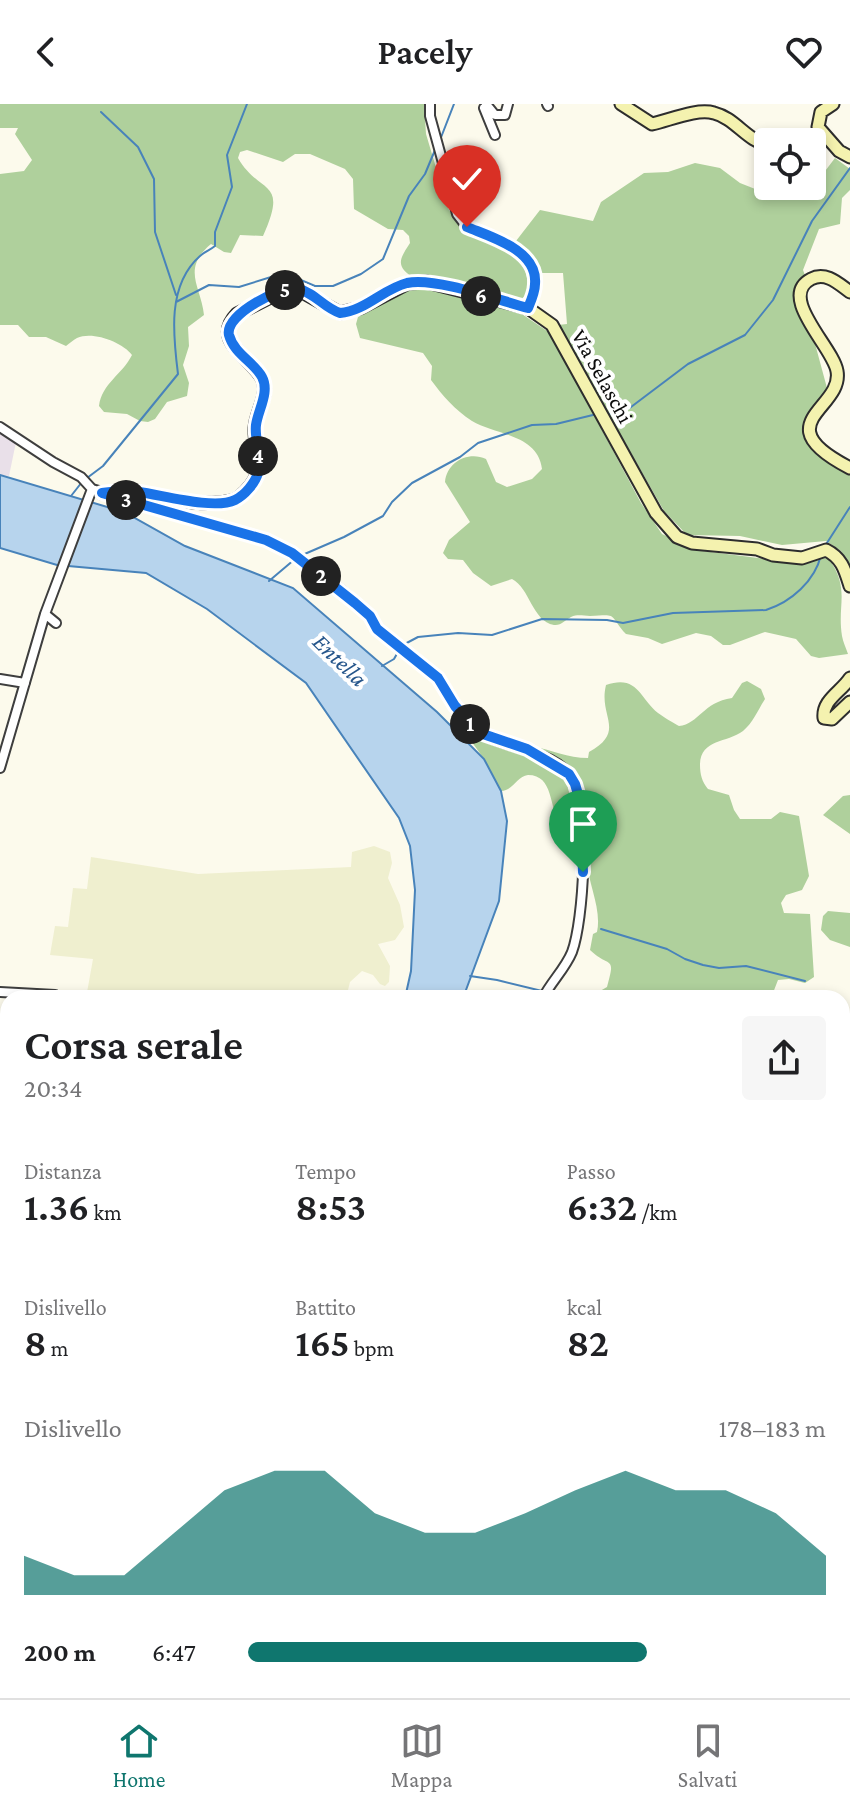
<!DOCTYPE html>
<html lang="it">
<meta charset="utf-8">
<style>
:root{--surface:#fff;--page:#f6f6f6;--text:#202124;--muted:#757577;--line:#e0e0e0;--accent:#0f766e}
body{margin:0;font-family:"Crimson Pro",serif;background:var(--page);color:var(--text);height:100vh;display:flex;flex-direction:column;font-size:30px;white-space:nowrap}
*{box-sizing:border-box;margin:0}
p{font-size:26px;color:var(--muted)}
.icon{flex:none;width:44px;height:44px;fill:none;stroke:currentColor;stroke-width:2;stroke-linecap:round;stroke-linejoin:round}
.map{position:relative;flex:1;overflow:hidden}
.drawer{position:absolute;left:0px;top:886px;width:850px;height:708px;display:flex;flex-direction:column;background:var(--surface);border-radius:24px 24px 0 0;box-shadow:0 4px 12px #0003}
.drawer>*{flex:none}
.controls{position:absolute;left:754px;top:24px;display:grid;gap:16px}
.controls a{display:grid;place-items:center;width:72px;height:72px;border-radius:8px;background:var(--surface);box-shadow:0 4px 12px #0003;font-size:40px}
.pin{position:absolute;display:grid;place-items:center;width:68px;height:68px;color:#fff;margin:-82px -34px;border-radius:50% 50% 50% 0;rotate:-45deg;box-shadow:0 0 8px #0007}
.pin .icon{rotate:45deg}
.km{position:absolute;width:40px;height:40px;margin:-20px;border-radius:50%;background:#222;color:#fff;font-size:22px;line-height:40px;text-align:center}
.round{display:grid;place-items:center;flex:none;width:84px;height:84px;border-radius:8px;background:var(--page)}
.head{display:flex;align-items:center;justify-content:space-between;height:136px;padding:0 24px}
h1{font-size:44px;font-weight:600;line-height:60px}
.figures{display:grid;grid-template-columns:repeat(3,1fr);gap:12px;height:136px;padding:8px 24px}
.figures div{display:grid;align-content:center}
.figures b{font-size:40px;font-weight:600}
.figures small{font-size:22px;font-weight:400}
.figures p{font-size:22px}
.chart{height:224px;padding:16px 24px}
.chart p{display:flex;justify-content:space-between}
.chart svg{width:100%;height:144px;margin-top:8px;fill:var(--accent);opacity:.7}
ul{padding:0 24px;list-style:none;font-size:26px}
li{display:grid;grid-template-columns:128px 96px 1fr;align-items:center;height:60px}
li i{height:20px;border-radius:10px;background:var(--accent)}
header{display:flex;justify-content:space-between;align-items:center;height:104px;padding:0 24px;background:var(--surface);font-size:36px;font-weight:600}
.dock{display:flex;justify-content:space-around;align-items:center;height:112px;border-top:2px solid var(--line);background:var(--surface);font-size:22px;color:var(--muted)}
.dock a{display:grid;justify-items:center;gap:4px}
.dock .selected{color:var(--accent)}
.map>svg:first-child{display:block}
.industrial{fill:#e9e0e9}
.farmland{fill:#efefcf}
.forest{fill:#afd09c}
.water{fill:#b7d4ed;stroke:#4883ba;stroke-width:2}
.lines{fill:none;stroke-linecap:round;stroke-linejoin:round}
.stream{stroke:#4883ba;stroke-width:2}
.street-casing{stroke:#3e3e3e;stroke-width:12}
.secondary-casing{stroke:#2d2d2d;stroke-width:15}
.street{stroke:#fff;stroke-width:8}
.secondary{stroke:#f4f2af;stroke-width:11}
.route-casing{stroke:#fff;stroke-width:16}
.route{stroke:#1a73e8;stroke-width:10}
.labels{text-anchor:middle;stroke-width:8;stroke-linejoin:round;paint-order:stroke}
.street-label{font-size:22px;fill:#0b0b0b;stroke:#fff}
.water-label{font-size:24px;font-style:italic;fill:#26568b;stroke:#fff}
</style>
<header><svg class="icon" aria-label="back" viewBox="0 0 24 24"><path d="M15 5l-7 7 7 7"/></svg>Pacely<svg class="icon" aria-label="heart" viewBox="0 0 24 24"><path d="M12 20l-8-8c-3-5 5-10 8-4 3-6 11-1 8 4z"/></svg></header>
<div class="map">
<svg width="850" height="1594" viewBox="0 0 850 1594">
<rect width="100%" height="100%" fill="#fcfaec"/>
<path class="industrial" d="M0,326L16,338L9,372L0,371Z"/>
<path class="farmland" d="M374,742L390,748L392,759L388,774L400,801L404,823L395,836L378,840L390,862L389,878L385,882L380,880L373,871L362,867L350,878L346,894H86L93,855L50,851L55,822L68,823L73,784L87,785L91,753L198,770L351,763L352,748Z
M105,1586H302V1588H323V1594H104Z"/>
<path class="forest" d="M0,0H424L426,30L448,104C455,117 467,129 481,135C511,147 528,149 528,188L519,198L415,175C395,162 399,156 410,139L409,132L403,126L388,125L354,105L353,75L345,65L310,50H295L283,58L247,46L240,48L238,54C260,92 289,74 263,132L240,131L231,149L224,148L211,140C181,165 201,182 204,211L188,223L189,242L183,261L189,279L187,292L167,298L155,315L148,318L140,317L127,310L104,308L99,302C102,279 122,271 132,251C122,238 93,227 77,234C73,236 70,239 66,242L46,233H29L18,221H0V70L24,67L32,56L15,30L18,24H0Z
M835,54L850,65V86L842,94L840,120L819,125L803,166L806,174L800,184L827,284C822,294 812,302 808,311C796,339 831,358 850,369V463L841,447L826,437L782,441L740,432L687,431L664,407L558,221L567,220L563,169H540L528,150L516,137L540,106L593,117L601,98L644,69L668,68L695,59L720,64L740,79L765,89L813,83Z
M410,185L433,186L516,206L550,229L641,399L662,430L695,446L782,457L804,458L824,454L830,456C850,487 837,500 842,532C843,538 846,544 848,550L819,554L811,552L796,535L765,528L730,541H723L711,532L696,529L662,540L648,534L626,530C608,510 619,510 590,512C583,512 578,510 571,513C565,516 561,522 554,521C532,517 530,484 512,475L491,482L473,469L463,456L448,455L443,449L449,436L470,418L445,378C447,358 468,347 486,355L496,378L507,383L532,375L542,365C538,330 495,331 472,317C455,306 442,291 431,276L432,262L423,249L360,234L356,220L358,213L379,200Z
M747,577L761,585L765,595C758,606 753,619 743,627C727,639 700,635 700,661C700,670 702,678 708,685L729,691L734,706L740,715H771L780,708L799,712L809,772L802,786L786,791L781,799L784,809L810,810L814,873L805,879L789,875L778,876L771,894H588L607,883C616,850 610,865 590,846L593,830L597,828C602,805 588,780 587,757C587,747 590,739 588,730C579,726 565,725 559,717C549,704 554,671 528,671C517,672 513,687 501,687L484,655L469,634C490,638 512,638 532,642C551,646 568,654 588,654L589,648C627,627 598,613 606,581C638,570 640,595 658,609C662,612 675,620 679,622C699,620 703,598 732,594L742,579Z
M850,691V730L823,711L843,692Z
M828,807L850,809V843L830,836L821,826L823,812Z
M850,947V1594H392L394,1586H842V956Z"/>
<path class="water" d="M0,371L124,408L185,442L293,484L437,608L484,655L501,687L507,717L499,797L463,894H405L411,867L415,786L410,742L399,714L306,579L207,505L146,469L57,461L0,444Z"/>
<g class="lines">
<path class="stream" d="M101,8L138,43L154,75L155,128L176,191
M440,36L454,0
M176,198L209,181L239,183L271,173L289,171L315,182H333L361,170L383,155L409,92L425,70L435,46
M607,310L618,309L631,303L688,260L745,231L773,196L812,117L850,64
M87,374L103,362L178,270C173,231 167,181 200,152C204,148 210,146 215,142V128L232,83L227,51L247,0
M71,392L82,378
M825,442L850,403
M300,452L344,433L383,412L392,398L412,379L460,353L478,339L532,321L556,320L597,310
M269,477L295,455
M401,542L418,533L458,529L492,531L542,515L607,516L623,519L673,509L766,506C791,498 815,477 821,451
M382,562L394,555L398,548
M601,825L667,845L685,855L703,861L719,864L746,862L805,877
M470,872L497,876L542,887
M548,889L577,893L613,890L625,894
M842,1134L850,1140
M842,1571L850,1578
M646,1586V1594"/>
<g class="street-casing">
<path id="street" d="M430,0V12L457,110L467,123L521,148L532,165L536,178L528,204
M486,0L495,11H505L508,0
M547,0L548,2
M484,4L495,31
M0,323L53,358L81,373L92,385
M56,519L45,510L92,385L266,436C297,452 345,485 368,511C373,515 375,521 379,526C395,543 419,554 436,572C453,588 458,616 480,629C507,645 560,647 575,679C589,711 584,815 572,848C565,865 551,878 543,894
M0,575L25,579
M0,664L45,510
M0,888L55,891
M0,1025L8,1028
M0,1360L8,1361
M101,1594L103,1586"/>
</g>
<g class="secondary-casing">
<path id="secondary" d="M621,0L652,20C670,16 697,4 714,9C735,14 747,37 768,41
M833,0L821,8L818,23L839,47L850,53
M790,38L821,29
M850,188C839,180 826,167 811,175C777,193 833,243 837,267C844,305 763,319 850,364
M102,389C143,384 197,406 231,397C238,396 242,391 246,387C268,365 254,350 255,324C256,308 269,291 263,276C254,255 210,238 237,210L284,186L295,184L340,209L360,204L408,179L427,178L528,204L552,221L656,409L677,433L692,439L757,445L773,451L802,454L826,446C842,454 845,466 850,482
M850,574C841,588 822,596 824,614L832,615L850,598"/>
</g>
<use href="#street" class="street"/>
<use href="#secondary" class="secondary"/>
</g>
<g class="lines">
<g class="route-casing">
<path id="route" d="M467,123C491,133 538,146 535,180C535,188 531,197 528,204C498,196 436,173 407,179C383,185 365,207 340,209C324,204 314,188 298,185C283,181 224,210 229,231C234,250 254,258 262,273C270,288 258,306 256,321C254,336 263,354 258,369C255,379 245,391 235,396C214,406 162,391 139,388C127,387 114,387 102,389L266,436L292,449L355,499L370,512L377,525L438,574L455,602L480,629L527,645L569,670L575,680L580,697L583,768"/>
</g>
<use href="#route" class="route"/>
</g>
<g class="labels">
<g class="street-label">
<text transform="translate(603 272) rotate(61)" y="8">Via Selaschi</text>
</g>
<g class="water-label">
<text transform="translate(340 556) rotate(44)" y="8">Entella</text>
</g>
</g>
</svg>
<div class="controls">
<a><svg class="icon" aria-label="locate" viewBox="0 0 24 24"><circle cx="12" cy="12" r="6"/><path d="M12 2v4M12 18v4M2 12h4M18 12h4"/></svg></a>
</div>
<div class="pin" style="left:583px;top:768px;background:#1e9e55"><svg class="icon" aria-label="arrive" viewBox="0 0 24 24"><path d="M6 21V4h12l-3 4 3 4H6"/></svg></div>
<div class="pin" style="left:467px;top:123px;background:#d93025"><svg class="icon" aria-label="check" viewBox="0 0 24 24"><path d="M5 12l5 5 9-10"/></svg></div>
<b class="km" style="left:470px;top:620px">1</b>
<b class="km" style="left:321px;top:472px">2</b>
<b class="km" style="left:126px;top:396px">3</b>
<b class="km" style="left:258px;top:352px">4</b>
<b class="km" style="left:285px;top:186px">5</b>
<b class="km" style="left:481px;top:192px">6</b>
<section class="drawer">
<div class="head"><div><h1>Corsa serale</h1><p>20:34</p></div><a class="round"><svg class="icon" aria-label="share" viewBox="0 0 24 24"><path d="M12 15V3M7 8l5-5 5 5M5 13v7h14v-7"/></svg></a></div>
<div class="figures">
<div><p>Distanza</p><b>1.36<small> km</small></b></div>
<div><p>Tempo</p><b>8:53</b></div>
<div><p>Passo</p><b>6:32<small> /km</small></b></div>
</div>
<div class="figures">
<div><p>Dislivello</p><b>8<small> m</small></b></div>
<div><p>Battito</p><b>165<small> bpm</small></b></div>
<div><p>kcal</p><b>82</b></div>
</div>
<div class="chart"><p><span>Dislivello</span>178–183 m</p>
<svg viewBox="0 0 160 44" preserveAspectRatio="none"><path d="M0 44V32L10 38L20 38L30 25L40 12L50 6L60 6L70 19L80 25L90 25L100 19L110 12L120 6L130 12L140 12L150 19L160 32V44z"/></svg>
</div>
<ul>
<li><b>200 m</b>6:47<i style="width:69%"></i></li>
</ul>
</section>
</div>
<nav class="dock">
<a class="selected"><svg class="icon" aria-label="home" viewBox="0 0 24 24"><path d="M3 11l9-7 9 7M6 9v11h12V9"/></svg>Home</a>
<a><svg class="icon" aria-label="map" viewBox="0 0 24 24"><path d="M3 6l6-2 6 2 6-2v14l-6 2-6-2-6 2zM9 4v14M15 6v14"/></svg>Mappa</a>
<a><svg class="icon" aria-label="saved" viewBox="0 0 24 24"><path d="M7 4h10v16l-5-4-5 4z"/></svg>Salvati</a>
</nav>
